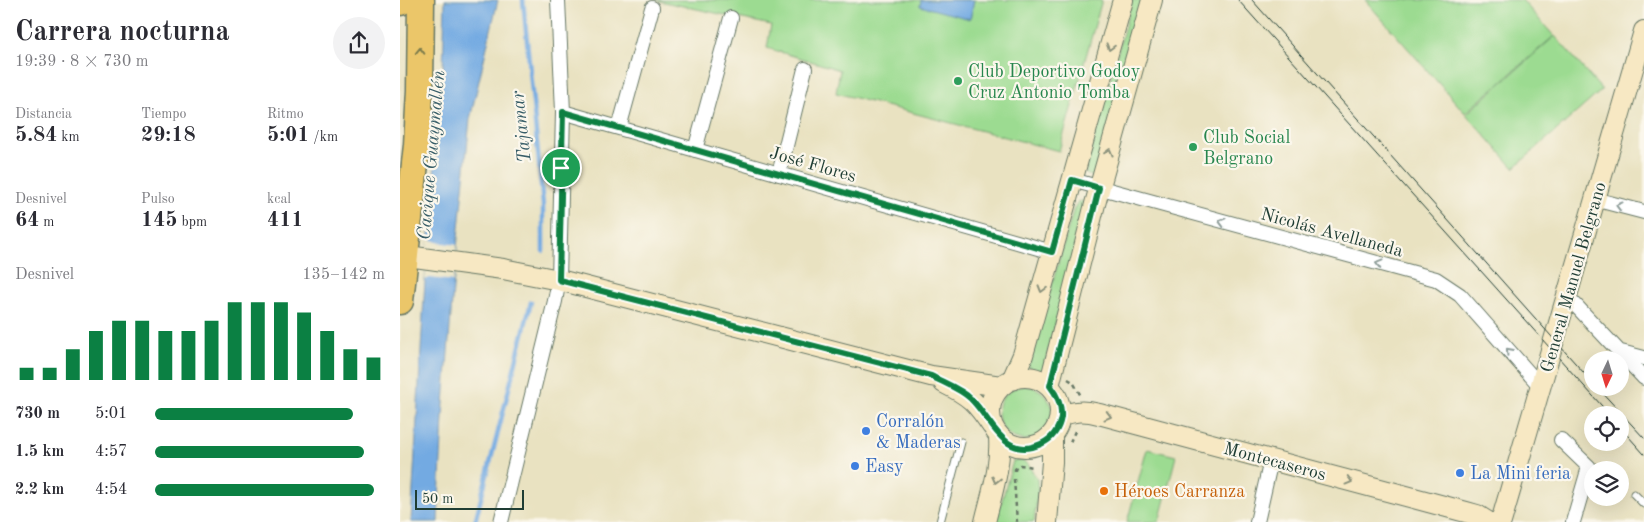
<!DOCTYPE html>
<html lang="es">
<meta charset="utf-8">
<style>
:root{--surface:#fff;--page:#f2f2f3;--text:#2b2b33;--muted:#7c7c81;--accent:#0b8043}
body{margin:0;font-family:"Old Standard TT",serif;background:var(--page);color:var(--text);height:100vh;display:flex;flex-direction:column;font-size:19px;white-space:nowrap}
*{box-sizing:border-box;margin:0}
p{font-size:16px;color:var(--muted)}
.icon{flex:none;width:28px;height:28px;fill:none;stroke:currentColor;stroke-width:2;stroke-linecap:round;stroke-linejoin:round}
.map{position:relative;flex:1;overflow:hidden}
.sheet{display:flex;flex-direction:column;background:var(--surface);width:400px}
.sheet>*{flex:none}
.needle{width:32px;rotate:184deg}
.tools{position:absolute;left:1184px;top:351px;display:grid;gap:10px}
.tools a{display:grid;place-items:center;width:45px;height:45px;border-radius:50%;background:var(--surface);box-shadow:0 5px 20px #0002;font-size:25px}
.scale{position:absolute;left:15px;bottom:12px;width:109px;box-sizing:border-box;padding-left:5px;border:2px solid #1f3d34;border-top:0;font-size:14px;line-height:18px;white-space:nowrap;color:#1f3d34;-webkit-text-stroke:4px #fbf7ec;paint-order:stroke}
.pin{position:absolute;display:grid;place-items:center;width:42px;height:42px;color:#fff;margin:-21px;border:2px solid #fff;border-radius:50%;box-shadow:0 1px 5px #0007}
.round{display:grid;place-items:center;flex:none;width:52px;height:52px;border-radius:26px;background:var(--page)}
.headline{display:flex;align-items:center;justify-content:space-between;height:85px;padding:0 15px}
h1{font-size:28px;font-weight:700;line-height:38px}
.metrics{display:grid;grid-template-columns:repeat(3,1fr);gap:8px;height:85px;padding:5px 15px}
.metrics div{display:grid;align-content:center}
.metrics b{font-size:21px;font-weight:700}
.metrics small{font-size:14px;font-weight:400}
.metrics p{font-size:14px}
.chart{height:140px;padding:10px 15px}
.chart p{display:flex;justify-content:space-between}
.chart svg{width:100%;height:90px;margin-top:5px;stroke:var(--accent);stroke-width:6}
ul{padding:0 15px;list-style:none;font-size:16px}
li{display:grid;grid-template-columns:80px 60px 1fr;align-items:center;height:38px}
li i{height:12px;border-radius:6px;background:var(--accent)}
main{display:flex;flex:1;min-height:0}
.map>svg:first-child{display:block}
.green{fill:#9cdb91;stroke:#5e8c62}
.water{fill:#73aae2;stroke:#49748b}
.pier{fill:#e9e2c1}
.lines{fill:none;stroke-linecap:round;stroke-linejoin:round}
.stream{stroke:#73aae2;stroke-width:4.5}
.lane-casing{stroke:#667765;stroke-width:9}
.street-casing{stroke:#667765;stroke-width:16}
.secondary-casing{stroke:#667765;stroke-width:22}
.highway-casing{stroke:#667765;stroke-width:29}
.path{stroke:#667765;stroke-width:2.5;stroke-dasharray:4 4;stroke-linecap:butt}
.lane{stroke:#fff;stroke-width:7}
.street{stroke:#fff;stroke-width:14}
.secondary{stroke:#f7e8c3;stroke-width:20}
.highway{stroke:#ebc669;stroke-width:26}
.tram{stroke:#1f3d34;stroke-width:1}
.oneway{stroke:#8b927c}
.oneway2{stroke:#7b7b4c}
.oneway3{stroke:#8f9e9a}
.route-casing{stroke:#fff;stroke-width:10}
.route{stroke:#0b8043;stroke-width:6}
.leisure-dot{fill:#2e9e5b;stroke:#fbf7ec;stroke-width:2}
.shop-dot{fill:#3f7fe0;stroke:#fbf7ec;stroke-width:2}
.food-dot{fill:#e8710a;stroke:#fbf7ec;stroke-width:2}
.labels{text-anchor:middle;stroke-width:4.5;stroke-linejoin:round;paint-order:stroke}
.leisure-label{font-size:18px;fill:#27864d;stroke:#fbf7ec;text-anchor:start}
.street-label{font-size:18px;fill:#1f3d34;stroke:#fbf7ec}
.shop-label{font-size:18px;fill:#366cbe;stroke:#fbf7ec;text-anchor:start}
.food-label{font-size:18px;fill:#c56008;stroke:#fbf7ec;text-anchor:start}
.water-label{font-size:19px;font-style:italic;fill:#385e68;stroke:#fbf7ec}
</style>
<main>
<section class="sheet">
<div class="headline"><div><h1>Carrera nocturna</h1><p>19:39 · 8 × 730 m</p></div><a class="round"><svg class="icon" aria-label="share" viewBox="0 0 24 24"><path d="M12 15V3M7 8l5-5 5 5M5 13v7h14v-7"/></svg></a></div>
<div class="metrics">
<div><p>Distancia</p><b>5.84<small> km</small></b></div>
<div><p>Tiempo</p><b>29:18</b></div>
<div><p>Ritmo</p><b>5:01<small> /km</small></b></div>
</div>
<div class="metrics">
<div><p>Desnivel</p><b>64<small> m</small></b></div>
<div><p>Pulso</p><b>145<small> bpm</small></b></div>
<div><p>kcal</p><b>411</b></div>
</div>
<div class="chart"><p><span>Desnivel</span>135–142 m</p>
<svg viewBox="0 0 160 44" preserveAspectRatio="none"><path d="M5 44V38M15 44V38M25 44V29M35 44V20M45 44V15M55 44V15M65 44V20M75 44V20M85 44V15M95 44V6M105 44V6M115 44V6M125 44V11M135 44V20M145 44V29M155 44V33"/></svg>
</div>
<ul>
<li><b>730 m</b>5:01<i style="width:86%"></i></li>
<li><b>1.5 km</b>4:57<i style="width:91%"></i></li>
<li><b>2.2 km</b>4:54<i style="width:95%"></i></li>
</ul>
</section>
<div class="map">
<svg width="1244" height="522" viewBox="0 0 1244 522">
<rect width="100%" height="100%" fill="#fbf7ec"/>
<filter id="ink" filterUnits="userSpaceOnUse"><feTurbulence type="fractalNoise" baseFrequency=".02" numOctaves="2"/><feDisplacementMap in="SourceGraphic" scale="10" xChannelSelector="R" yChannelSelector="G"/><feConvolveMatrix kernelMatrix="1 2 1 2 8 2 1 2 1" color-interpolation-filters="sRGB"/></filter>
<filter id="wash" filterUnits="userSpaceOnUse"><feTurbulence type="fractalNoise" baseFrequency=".0096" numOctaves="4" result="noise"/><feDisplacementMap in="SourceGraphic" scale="20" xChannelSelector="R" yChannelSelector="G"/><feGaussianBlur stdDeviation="1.12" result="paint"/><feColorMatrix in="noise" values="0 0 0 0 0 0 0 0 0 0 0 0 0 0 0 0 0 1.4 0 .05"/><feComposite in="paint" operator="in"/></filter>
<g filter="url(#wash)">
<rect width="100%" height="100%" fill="#e9e2c1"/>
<path class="green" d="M255,0H702L659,151L436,93L440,70L367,48L371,25Z
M732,0H747L694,177L686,174V168Z
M965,0H1122L1154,36L1065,113Z
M1155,36L1202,90L1114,168L1066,114Z
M681,201L687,203L643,371L628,367L674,208L678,202Z
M598 413a27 27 0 1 1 54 0a27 27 0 1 1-54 0Z
M747,449L776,456L759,522H727Z
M613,461H623L628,464L637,479L638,490L634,522H596Z"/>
<path class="water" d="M45,0H98L70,119L53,288L43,417L38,522H11L25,280L43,70Z
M521,0H574L570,19L520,6Z"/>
<path class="pier" d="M28,238L37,242L57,245L53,281L30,278L25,280Z"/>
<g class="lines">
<path class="stream" d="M123,0L143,205V251
M75,522L131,302"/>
</g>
</g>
<g filter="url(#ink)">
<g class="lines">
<g class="lane-casing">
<path id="lane" d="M1234,494L1244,504
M540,522L561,442"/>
</g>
<g class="street-casing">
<path id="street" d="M163,112L652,252
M219,128L252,8
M295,150L331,18
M379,174L405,69
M672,180L1036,279L1060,295L1141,387
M1194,199L1244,212
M1166,295L1244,378
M1221,352L1244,358
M1161,440L1189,467L1173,522
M101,522L155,301L159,280L163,112L158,0
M857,522L871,460"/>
</g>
<g class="secondary-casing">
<path id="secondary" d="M0,255L103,269L159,280L531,376L601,386
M590 412a35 35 0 1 1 70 0a35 35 0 1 1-70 0Z
M612,380L623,355L723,0
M544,383C570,396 576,402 592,426
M649,386L695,204L752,0
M661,416C674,411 684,410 699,414L1066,512L1077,515L1088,522
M585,522C592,492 601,468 599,437
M647,522L652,462V436
M1101,522L1244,31"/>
</g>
<g class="highway-casing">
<path id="highway" d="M0,2V0
M0,301L17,145L20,90L21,0"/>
</g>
<path class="path" d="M668,379L673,382L681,396
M670,442L676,429
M615,471V469L620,465L634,467
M614,479L617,522"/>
<use href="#lane" class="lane"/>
<use href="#street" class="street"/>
<use href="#secondary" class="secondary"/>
<use href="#highway" class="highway"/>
<path class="tram" d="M838,0L1210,415
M852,0L1192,382
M1198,388L1244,438
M1220,427L1244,454"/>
</g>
<defs><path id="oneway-chevron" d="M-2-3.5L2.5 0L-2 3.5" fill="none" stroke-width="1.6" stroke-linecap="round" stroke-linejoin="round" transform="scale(1.25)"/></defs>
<g class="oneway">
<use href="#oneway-chevron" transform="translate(710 47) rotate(106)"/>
<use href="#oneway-chevron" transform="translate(709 152) rotate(-75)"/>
<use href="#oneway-chevron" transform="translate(642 289) rotate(106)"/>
<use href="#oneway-chevron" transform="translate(708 416) rotate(15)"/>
<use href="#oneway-chevron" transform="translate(596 480) rotate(104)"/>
<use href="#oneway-chevron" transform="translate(949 481) rotate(15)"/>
</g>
<use class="oneway2" href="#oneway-chevron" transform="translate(20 51) rotate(-89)"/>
<g class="oneway3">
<use href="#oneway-chevron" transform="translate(1219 206) rotate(-165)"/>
<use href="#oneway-chevron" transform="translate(822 222) rotate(-165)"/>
<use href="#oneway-chevron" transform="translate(979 264) rotate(-165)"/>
<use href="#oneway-chevron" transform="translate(1109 351) rotate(-132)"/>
</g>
</g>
<g class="lines" filter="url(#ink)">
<g class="route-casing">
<path id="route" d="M163,112L652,252L672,180L699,188L650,386C657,395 662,405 661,417C659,429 652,439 641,444C603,461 592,419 571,399C561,389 544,383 531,376L159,280Z"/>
</g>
<use href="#route" class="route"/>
</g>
<g class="leisure-dot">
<circle cx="558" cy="81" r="5"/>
<circle cx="793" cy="147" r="5"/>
</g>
<g class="shop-dot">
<circle cx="466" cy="431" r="5"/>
<circle cx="455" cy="466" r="5"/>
<circle cx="1060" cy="473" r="5"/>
</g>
<circle class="food-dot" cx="704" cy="491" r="5"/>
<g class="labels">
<g class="leisure-label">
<text x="568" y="77">Club Deportivo Godoy<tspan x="568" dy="21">Cruz Antonio Tomba</tspan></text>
<text x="803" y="143">Club Social<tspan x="803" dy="21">Belgrano</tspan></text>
</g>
<g class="street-label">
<text transform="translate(413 164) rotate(16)" y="6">José Flores</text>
<text transform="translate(932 232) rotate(15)" y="6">Nicolás Avellaneda</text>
<text transform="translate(1173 277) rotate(-74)" y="6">General Manuel Belgrano</text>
<text transform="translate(875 461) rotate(15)" y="6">Montecaseros</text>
</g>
<g class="shop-label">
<text x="476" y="427">Corralón<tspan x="476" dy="21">&amp; Maderas</tspan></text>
<text x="465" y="472">Easy</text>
<text x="1070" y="479">La Mini feria</text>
</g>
<g class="food-label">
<text x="714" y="497">Héroes Carranza</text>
</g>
<g class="water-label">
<text transform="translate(120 127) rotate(-96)" y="7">Tajamar</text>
<text transform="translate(30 155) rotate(-85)" y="7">Cacique Guaymallén</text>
</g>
</g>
</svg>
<div class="tools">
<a><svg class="needle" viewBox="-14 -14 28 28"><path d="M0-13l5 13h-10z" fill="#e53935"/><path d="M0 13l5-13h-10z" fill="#7c7c81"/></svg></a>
<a><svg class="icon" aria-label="locate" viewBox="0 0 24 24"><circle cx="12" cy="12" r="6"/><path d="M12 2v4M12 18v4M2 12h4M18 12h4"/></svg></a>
<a><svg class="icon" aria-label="layers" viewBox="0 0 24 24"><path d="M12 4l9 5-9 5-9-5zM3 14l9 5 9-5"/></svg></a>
</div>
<div class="scale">50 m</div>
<div class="pin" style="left:161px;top:168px;background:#1e9e55"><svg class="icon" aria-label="arrive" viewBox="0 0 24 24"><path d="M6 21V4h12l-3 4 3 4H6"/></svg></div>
</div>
</main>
